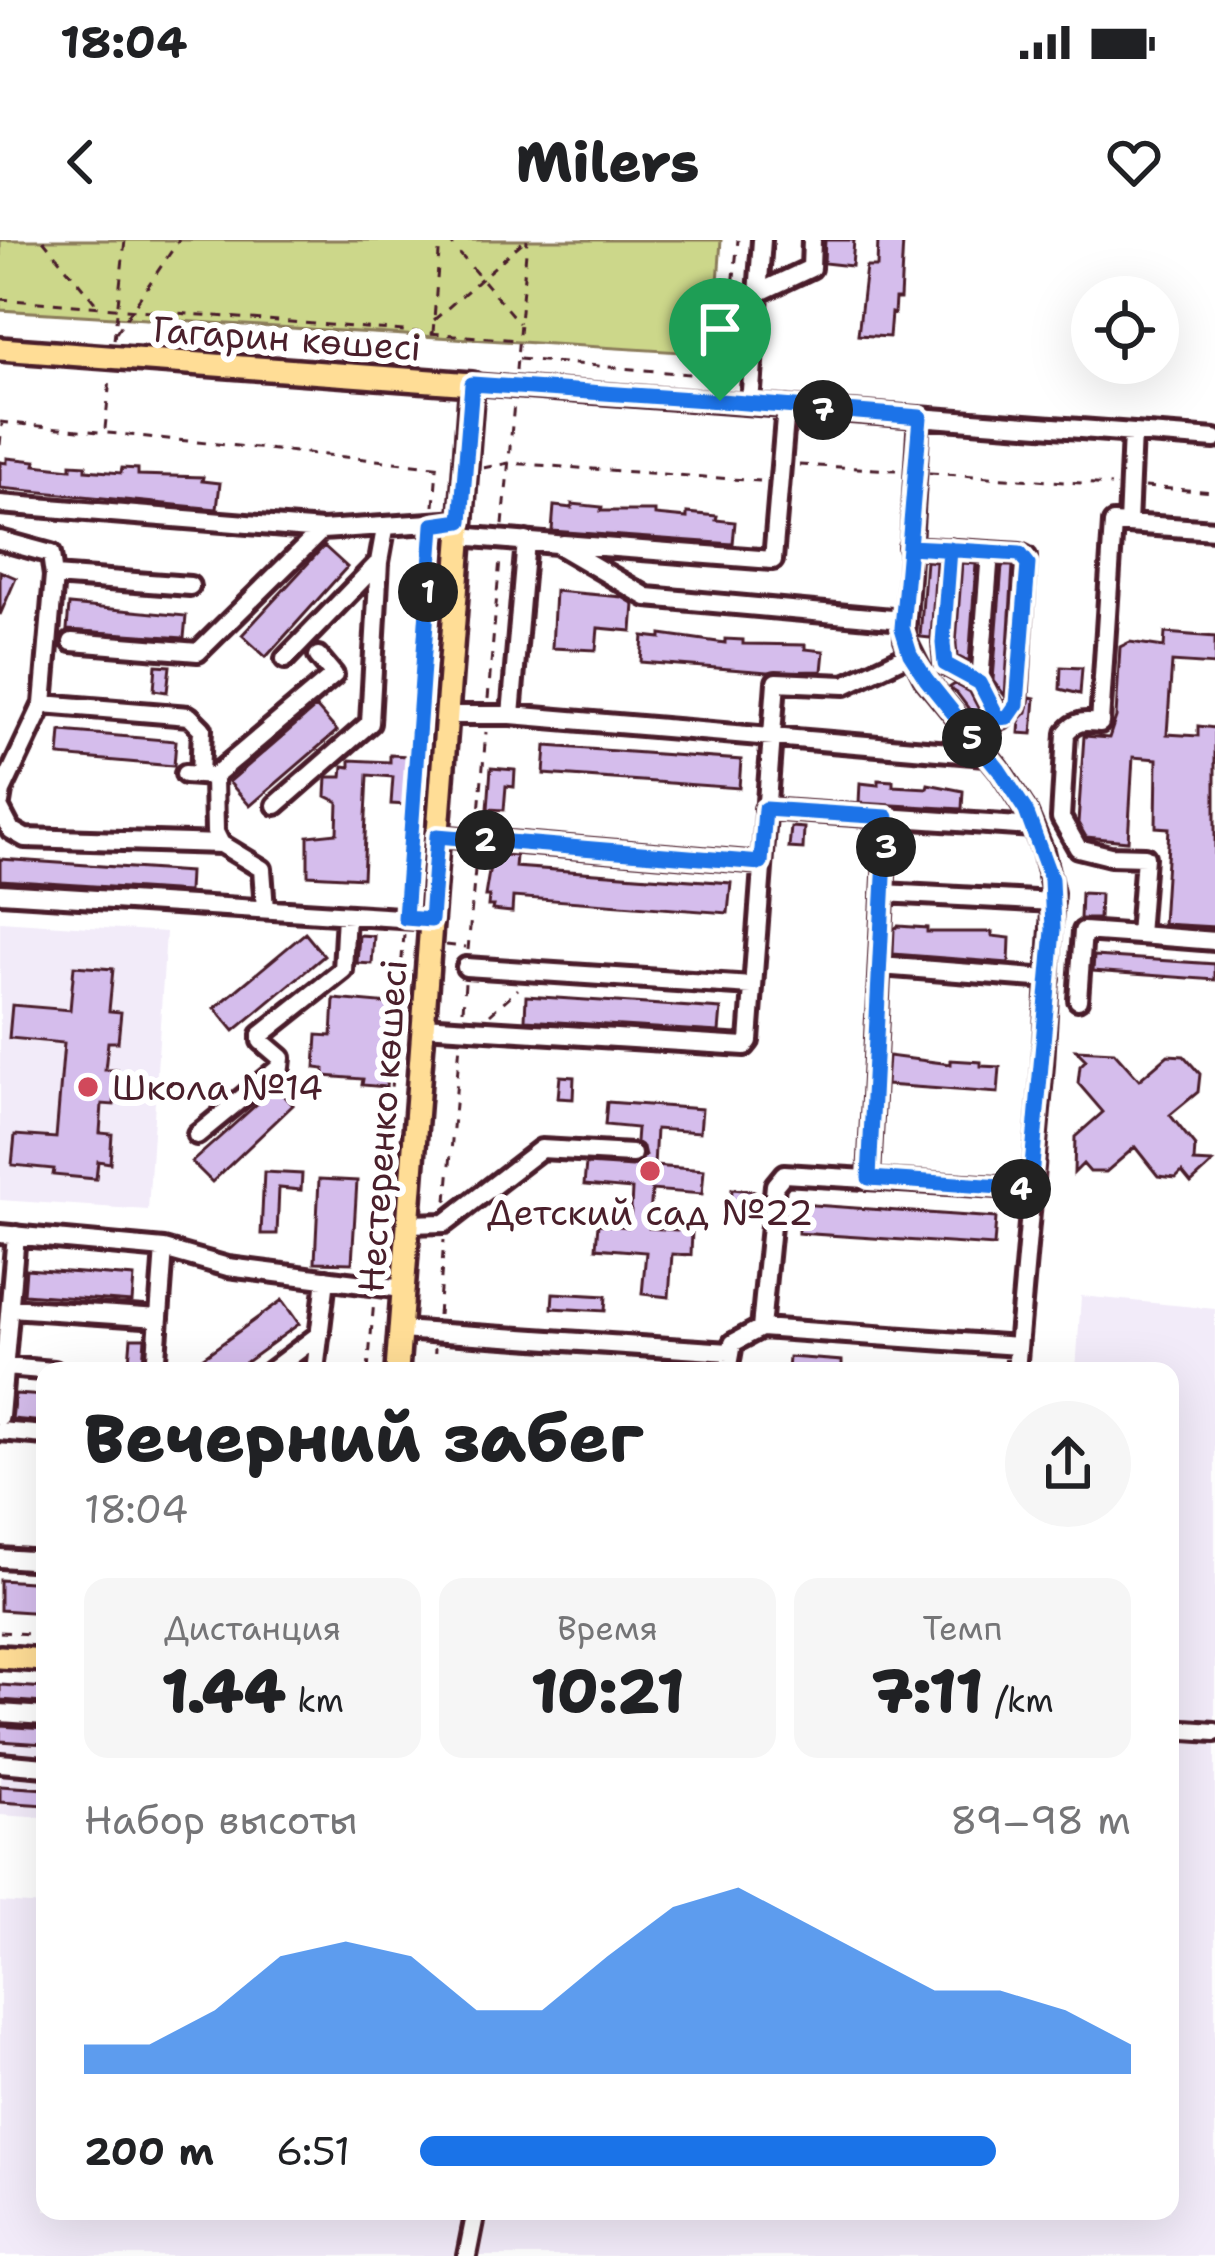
<!DOCTYPE html>
<html lang="ru">
<meta charset="utf-8">
<style>
:root{--surface:#fff;--page:#f6f6f6;--text:#202124;--muted:#757577;--accent:#1a73e8}
body{margin:0;font-family:"Shantell Sans",sans-serif;background:var(--page);color:var(--text);height:100vh;display:flex;flex-direction:column;font-size:45px;white-space:nowrap}
*{box-sizing:border-box;margin:0}
p{font-size:39px;color:var(--muted)}
.icon{flex:none;width:66px;height:66px;fill:none;stroke:currentColor;stroke-width:2;stroke-linecap:round;stroke-linejoin:round}
.map{position:relative;flex:1;overflow:hidden}
.sheet{position:absolute;left:36px;top:1122px;width:1143px;height:858px;display:flex;flex-direction:column;background:var(--surface);border-radius:24px;box-shadow:0 12px 48px #0002}
.sheet>*{flex:none}
.fabs{position:absolute;left:1071px;top:36px;display:grid;gap:24px}
.fabs a{display:grid;place-items:center;width:108px;height:108px;border-radius:50%;background:var(--surface);box-shadow:0 12px 48px #0002;font-size:60px}
.pin{position:absolute;display:grid;place-items:center;width:102px;height:102px;color:#fff;margin:-123px -51px;border-radius:50% 50% 50% 0;rotate:-45deg;box-shadow:0 0 12px #0007}
.pin .icon{rotate:45deg}
.km{position:absolute;width:60px;height:60px;margin:-30px;border-radius:50%;background:#222;color:#fff;font-size:33px;line-height:60px;text-align:center}
.round{display:grid;place-items:center;flex:none;width:126px;height:126px;border-radius:63px;background:var(--page)}
.head{display:flex;align-items:center;justify-content:space-between;height:204px;padding:0 48px}
h1{font-size:66px;font-weight:800;line-height:90px}
.figures{display:grid;grid-template-columns:repeat(3,1fr);gap:18px;height:204px;padding:12px 48px}
.figures div{display:grid;align-content:center;border-radius:24px;background:var(--page);text-align:center}
.figures b{font-size:60px;font-weight:800}
.figures small{font-size:33px;font-weight:400}
.figures p{font-size:33px}
.chart{height:336px;padding:24px 48px}
.chart p{display:flex;justify-content:space-between}
.chart svg{width:100%;height:216px;margin-top:12px;fill:var(--accent);opacity:.7}
ul{padding:0 48px;list-style:none;font-size:39px}
li{display:grid;grid-template-columns:192px 144px 1fr;align-items:center;height:90px}
li i{height:30px;border-radius:15px;background:var(--accent)}
.status{display:flex;justify-content:space-between;align-items:center;height:84px;padding:0 60px;background:var(--surface);direction:ltr}
.status svg{height:33px;fill:currentColor}
header{display:flex;justify-content:space-between;align-items:center;height:156px;padding:0 48px;background:var(--surface);font-size:54px;font-weight:800}
.map>svg:first-child{display:block}
.built{fill:#f2ebf9}
.green{fill:#ccd78a;stroke:#8b7b5a;stroke-width:3}
.building{fill:#d5bdec;stroke:#4a1f2b;stroke-width:3}
.lines{fill:none;stroke-linecap:round;stroke-linejoin:round}
.minor-casing{stroke:#4a1f2b;stroke-width:26}
.major-casing{stroke:#4a1f2b;stroke-width:30}
.path{stroke:#4a1f2b;stroke-width:3;stroke-dasharray:9 9;stroke-linecap:butt}
.minor{stroke:#fff;stroke-width:16}
.major{stroke:#ffdd96;stroke-width:21}
.route-casing{stroke:#fff;stroke-width:24}
.route{stroke:#1a73e8;stroke-width:15}
.poi-dot{fill:#d1495b;stroke:#fff;stroke-width:4.5}
.labels{text-anchor:middle;stroke-width:12;stroke-linejoin:round;paint-order:stroke}
.street-label{font-size:36px;fill:#4a1f2b;stroke:#fff}
.poi-label{font-size:36px;fill:#4a1f2b;stroke:#fff;text-anchor:start}
</style>
<div class="status"><b>18:04</b><svg viewBox="0 0 49 12"><path d="M0 12V9h3v3zM5 12V6h3v6zM10 12V3h3v9zM15 12V0h3v12zM26 1h20v11H26zM47 4h2v5h-2z"/></svg></div>
<header><svg class="icon" aria-label="back" viewBox="0 0 24 24"><path d="M15 5l-7 7 7 7"/></svg>Milers<svg class="icon" aria-label="heart" viewBox="0 0 24 24"><path d="M12 20l-8-8c-3-5 5-10 8-4 3-6 11-1 8 4z"/></svg></header>
<div class="map">
<svg width="1215" height="2016" viewBox="0 0 1215 2016">
<rect width="100%" height="100%" fill="#fff"/>
<filter id="ink" filterUnits="userSpaceOnUse"><feTurbulence type="fractalNoise" baseFrequency=".00833" numOctaves="2"/><feDisplacementMap in="SourceGraphic" scale="24" xChannelSelector="R" yChannelSelector="G"/><feConvolveMatrix kernelMatrix="1 2 1 2 8 2 1 2 1" color-interpolation-filters="sRGB"/></filter>
<g filter="url(#ink)">
<path class="built" d="M0,681L166,692L148,970L0,960Z
M1081,1056L1215,1069V2016H0V1662L45,1665V1971H1170V1131H1076Z
M0,1443L45,1446V1578L0,1575Z"/>
<path class="green" d="M0,0H721L713,114L0,70Z"/>
<path class="building" d="M825,0H854L852,26L824,23Z
M878,0H903L900,59H895L894,74L891,73L889,97L858,95L866,27H877Z
M7,218L36,221L35,225L71,229V224L86,225V230L121,233L122,228L138,229V235L203,237L202,241L220,243L217,269L0,248V222L7,223Z
M572,264L602,267L601,271H655V275L687,278V273L717,276L716,280L735,282L733,304L552,291L554,266L572,268Z
M324,306L347,327L266,417L242,395Z
M926,321L936,322L931,398L920,397Z
M962,323L976,324L969,422L957,416L956,403Z
M1002,326H1013L1005,456L993,440Z
M0,331L16,338L0,375Z
M555,351L622,357L634,364L632,391L598,388L596,410L552,408Z
M69,365L186,376L184,398L67,390Z
M1165,393L1215,397V425L1172,422L1167,494L1198,496V486L1215,488V687L1163,684L1169,588L1156,587L1157,519L1133,517L1128,601L1086,597L1078,583L1084,496L1109,498L1116,477L1120,407L1130,402L1164,407Z
M661,394L725,403V399L743,400V404L805,405V409L824,411L822,431L768,432L641,422L643,396L661,398Z
M156,425L170,426L167,452L154,450Z
M1061,427L1082,428L1080,454L1060,449Z
M955,444L970,452L987,485L1002,493L992,500L957,453L949,448Z
M1030,457L1035,458L1032,494L1019,493L1020,479L1027,472Z
M316,467L337,491L250,566L229,542Z
M61,491L176,501L174,526L59,516Z
M546,506L741,520L739,548L544,534Z
M390,515L409,516L407,565L391,564L393,537L368,535L363,638L308,635V596L337,593L338,562L326,556L327,537H342L343,526L350,527V520L390,522Z
M491,528L515,530L514,547L506,546L504,570L488,569Z
M878,540L893,541V546L927,548L928,544L963,551L962,569L859,563L860,543L878,545Z
M791,587L804,588L803,609L789,608Z
M492,614L516,616L515,627L731,643L728,673L513,657L512,672L492,670L493,666H488L489,656H485Z
M0,619L189,632L188,652L0,640Z
M1081,653L1100,654L1099,679H1080Z
M898,686L927,688V692H992V696L1010,698L1009,723L893,714L894,689Z
M305,693L324,716L234,791L215,768Z
M359,695L374,696L372,724L357,723Z
M1094,716L1215,724V740L1093,731Z
M74,726L113,729L109,771L121,772L118,802H108L105,830H117L114,865L102,864L100,893L112,894L110,923L98,921L96,939L53,935L54,929L12,925L15,895L56,898L64,803L9,798L12,765L70,770Z
M526,756L721,769L719,792L525,780Z
M334,759L392,764L386,847L362,845L363,839L324,836V829L315,828L317,795L332,796Z
M1076,810L1114,812L1139,840L1168,815L1184,816L1200,834L1198,852L1170,875L1195,906L1194,922L1213,923L1191,943L1182,932L1176,938L1158,936L1135,907L1106,932H1090L1083,924L1074,933L1075,897L1103,872L1078,843L1080,826L1086,820Z
M888,816L951,824V820L981,822V826L1000,827L998,853L886,845Z
M560,836L574,837L573,859L558,858Z
M276,847L293,865L212,942L192,922Z
M607,862L702,869L700,892L656,889L654,926L704,930L702,954L652,950L649,988L692,991L691,1015L672,1014L669,1057L642,1054L646,1012L596,1008L598,984L630,987L632,949L584,945L586,924L632,927L645,916L643,907L636,902L637,888L605,885Z
M264,932L302,934L301,950L279,948L277,994H261Z
M319,939L357,941L352,1023L315,1022Z
M732,949L754,951L752,967L731,965Z
M799,964L996,978L994,1006L798,993Z
M26,1029L134,1037L132,1062L24,1054Z
M553,1053L606,1056L605,1071L552,1068Z
M282,1060L299,1084L234,1131H184Z
M131,1098H145L143,1123L129,1122Z
M789,1117L842,1121V1131H788Z
M15,1154L45,1156V1182L12,1179Z
M0,1340L45,1343V1373L0,1370Z
M0,1445L45,1448V1463L0,1460Z
M0,1486L45,1489V1504L0,1501Z
M0,1546L45,1549V1565L0,1562Z"/>
<g class="lines">
<g class="minor-casing">
<path id="minor" d="M758,53L811,28L812,0
M472,144L1215,199
M750,164L762,0
M919,177L905,399L925,439L999,529L1026,571L1043,611L1053,653L1043,825L1016,1131
M0,264L322,290L461,281
M1128,284L1132,193
M1215,290L1113,283L1100,483C1085,481 1076,480 1066,493L1061,578L1078,608L1110,616L1145,617L1139,695L1215,701
M460,296L556,304L647,357L903,380
M0,300L51,314L54,336L43,464L2,551L0,563
M563,304L773,320L786,167
M909,307L1020,314L1026,317L1017,464L1002,479L998,478L980,443L945,424L943,403L950,309
M54,336L190,346
M72,402L198,412L322,290
M285,419L379,322
M980,443L990,312
M43,464L189,476L202,489L200,535
M447,475H511L985,515
M511,475L526,301
M185,534L214,536L334,435L318,416
M214,536L215,592L221,604L262,629L265,669
M276,565L370,483L379,322L385,289
M0,569L11,590L25,598L221,604
M765,569L1033,587
M437,596L761,623
M0,653L431,680
M883,653L1053,662
M880,726L1049,739
M466,727L752,746
M1078,760L1083,691L1139,695
M423,786L745,806L749,801L776,442L845,445L910,414
M197,895L280,827L281,818L261,801V795L343,730L346,675
M869,938L887,577
M408,984L445,983L541,909L632,914
M0,994L164,1009L228,1027L403,1049
M10,1068L159,1078
M761,1088L1018,1106
M400,1090L729,1112
M5,1127L54,1131
M155,1131L164,1009
M271,1131L320,1094
M315,1131L326,1039
M728,1131L733,1103L761,1088L775,945L784,934L1030,949
M0,1176L16,995
M0,1191L45,1195
M0,1318L45,1321
M0,1473L45,1476
M1170,1489L1215,1492
M0,1523L45,1527
M467,2016L476,1971"/>
</g>
<g class="major-casing">
<path id="major" d="M0,109L472,144L397,1131
M0,1417L45,1420"/>
</g>
<path class="path" d="M43,0L97,65
M448,0L519,83
M0,59L517,100
M434,80L525,0
M116,93L179,0
M433,93L440,0
M114,100L125,0
M519,119L723,137
M516,130L527,0
M722,148L738,0
M0,182L444,227
M105,189L110,139
M0,205L2,184
M799,225L896,230
M483,228L509,223L760,241
M929,233L1111,245
M1145,247L1215,252
M434,266L437,228
M503,285L514,163
M488,459L500,319
M478,584L486,492
M406,661L431,300
M446,705L466,707
M468,710L476,618
M463,770L465,743
M490,774L518,749
M447,961L460,803
M376,1026L404,695
M438,1075L444,1000
M368,1131L374,1060
M434,1131L435,1108
M0,1392L45,1395"/>
<use href="#minor" class="minor"/>
<use href="#major" class="major"/>
</g>
</g>
<g class="lines" filter="url(#ink)">
<g class="route-casing">
<path id="route" d="M720,161L472,144L461,281L433,285L405,678L431,680L437,596L761,623L765,569L887,577L869,938L1030,949L1053,690L1051,639L1026,571L999,530L926,439L910,414L902,388L909,307L950,309L943,403L945,424L980,443L998,478L1008,477L1017,464L1028,324L1020,314L909,307L920,177L720,161"/>
</g>
<use href="#route" class="route"/>
</g>
<g class="poi-dot">
<circle cx="88" cy="847" r="12"/>
<circle cx="650" cy="931" r="12"/>
</g>
<g class="labels">
<g class="street-label">
<text transform="translate(287 98) rotate(4)" y="13">Гагарин көшесі</text>
<text transform="translate(382 886) rotate(-86)" y="13">Нестеренко көшесі</text>
</g>
<g class="poi-label">
<text x="112" y="860">Школа №14</text>
<text x="650" y="985" text-anchor="middle">Детский сад №22</text>
</g>
</g>
</svg>
<div class="fabs">
<a><svg class="icon" aria-label="locate" viewBox="0 0 24 24"><circle cx="12" cy="12" r="6"/><path d="M12 2v4M12 18v4M2 12h4M18 12h4"/></svg></a>
</div>
<div class="pin" style="left:720px;top:161px;background:#1e9e55"><svg class="icon" aria-label="arrive" viewBox="0 0 24 24"><path d="M6 21V4h12l-3 4 3 4H6"/></svg></div>
<b class="km" style="left:428px;top:352px">1</b>
<b class="km" style="left:485px;top:600px">2</b>
<b class="km" style="left:886px;top:607px">3</b>
<b class="km" style="left:1021px;top:949px">4</b>
<b class="km" style="left:972px;top:498px">5</b>
<b class="km" style="left:823px;top:170px">7</b>
<section class="sheet">
<div class="head"><div><h1>Вечерний забег</h1><p>18:04</p></div><a class="round"><svg class="icon" aria-label="share" viewBox="0 0 24 24"><path d="M12 15V3M7 8l5-5 5 5M5 13v7h14v-7"/></svg></a></div>
<div class="figures">
<div><p>Дистанция</p><b>1.44<small> km</small></b></div>
<div><p>Время</p><b>10:21</b></div>
<div><p>Темп</p><b>7:11<small> /km</small></b></div>
</div>
<div class="chart"><p><span>Набор высоты</span>89–98 m</p>
<svg viewBox="0 0 160 44" preserveAspectRatio="none"><path d="M0 44V38L10 38L20 31L30 20L40 17L50 20L60 31L70 31L80 20L90 10L100 6L110 13L120 20L130 27L140 27L150 31L160 38V44z"/></svg>
</div>
<ul>
<li><b>200 m</b>6:51<i style="width:81%"></i></li>
</ul>
</section>
</div>
